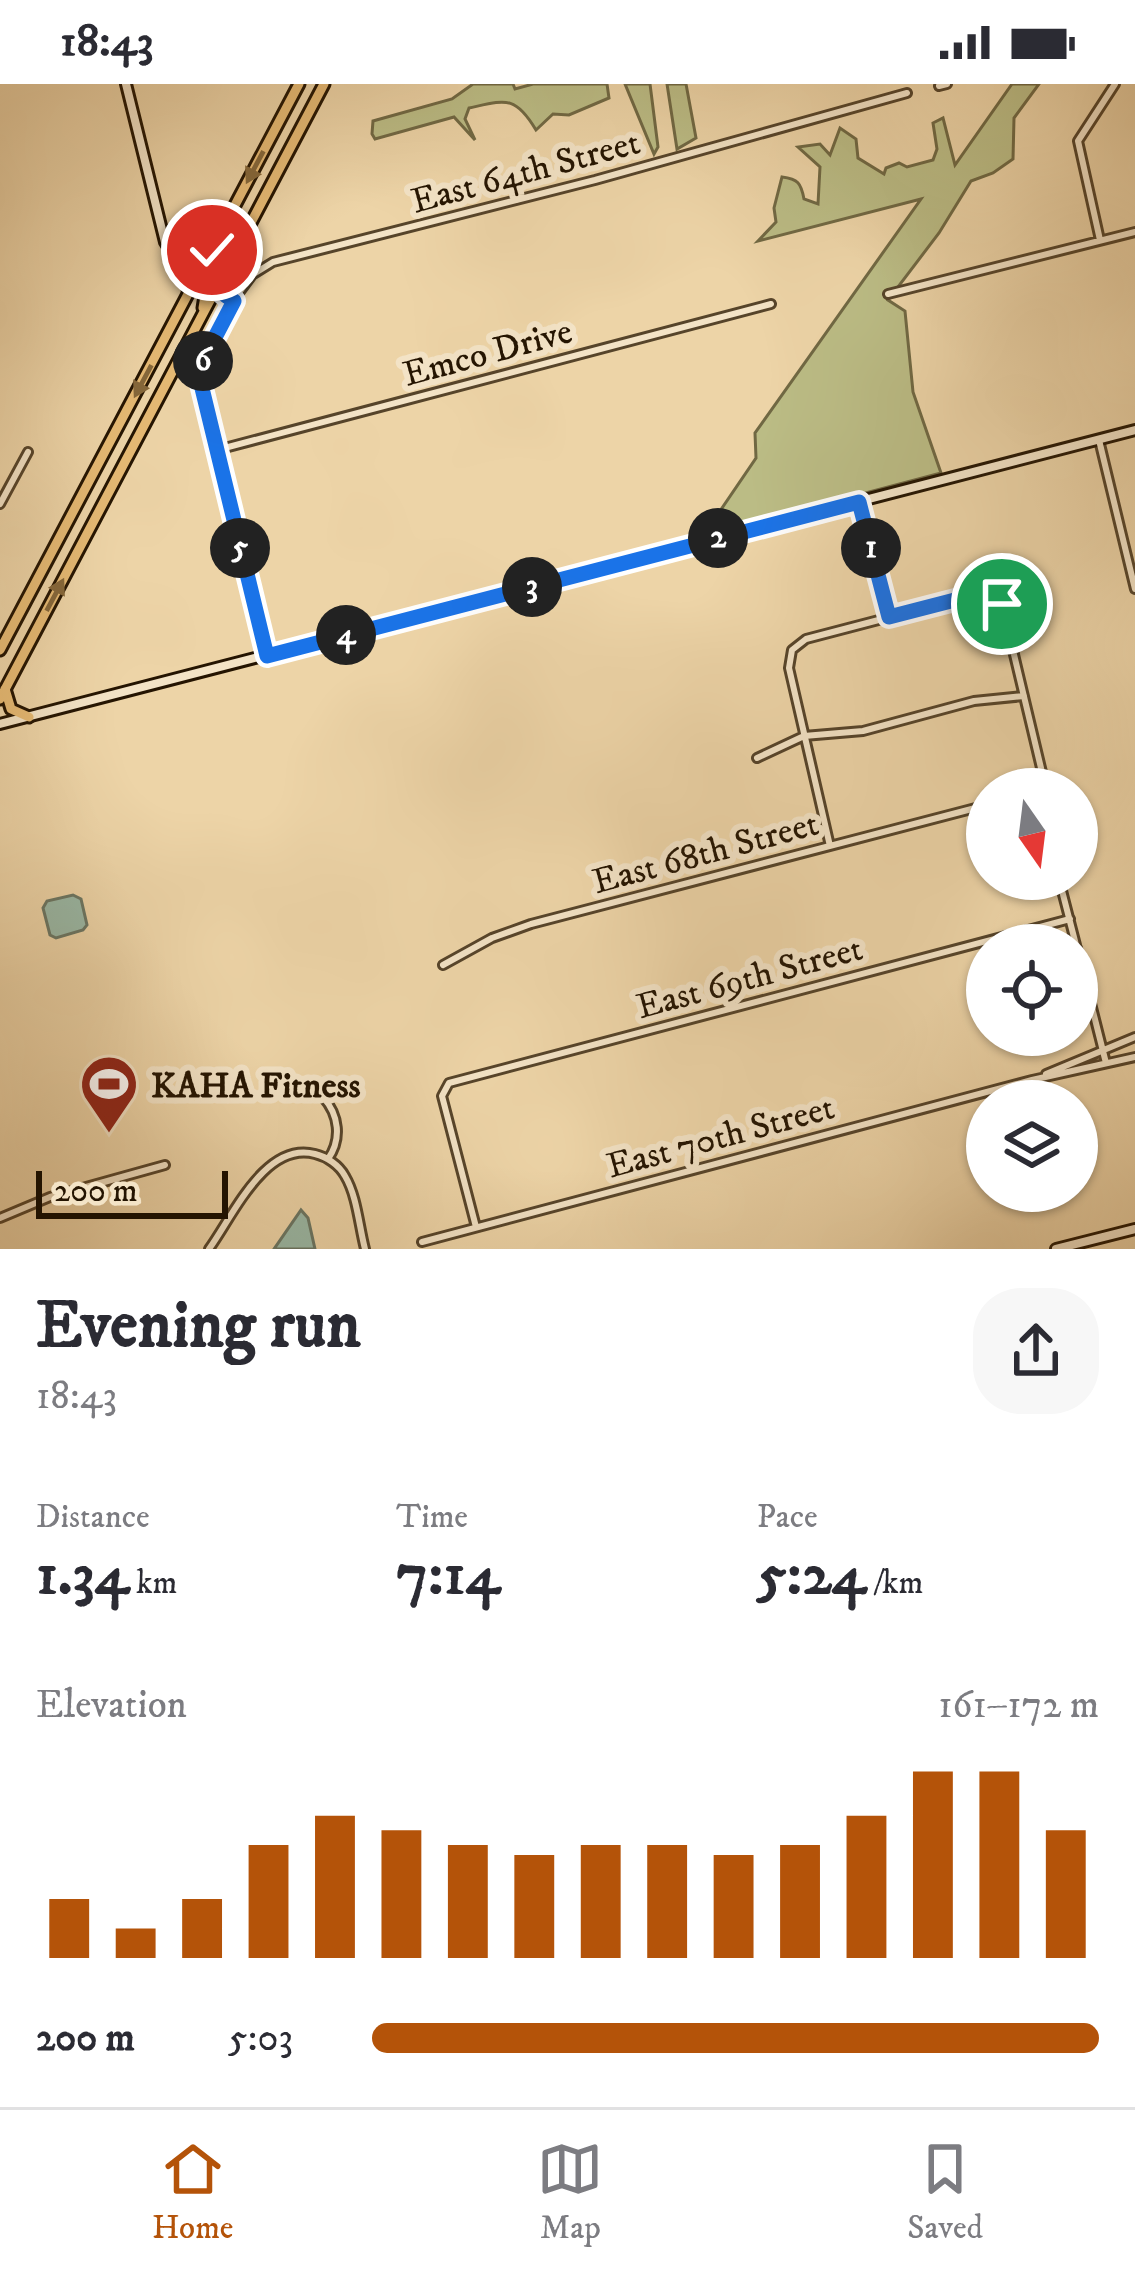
<!DOCTYPE html>
<meta charset="utf-8">
<style>
:root{--surface:#fff;--page:#f7f7f7;--text:#2b2b33;--muted:#7c7c81;--line:#e1e1e2;--accent:#b45309}
body{margin:0;font-family:"IM FELL DW Pica",serif;background:var(--page);color:var(--text);height:100vh;display:flex;flex-direction:column;font-size:45px;white-space:nowrap}
*{box-sizing:border-box;margin:0}
p{font-size:39px;color:var(--muted)}
.icon{flex:none;width:66px;height:66px;fill:none;stroke:currentColor;stroke-width:2;stroke-linecap:round;stroke-linejoin:round}
.map{position:relative;height:1165px;overflow:hidden}
.side{display:flex;flex-direction:column;background:var(--surface);flex:1}
.side>*{flex:none}
.needle{width:78px;rotate:166deg}
.fabs{position:absolute;left:966px;top:684px;display:grid;gap:24px}
.fabs a{display:grid;place-items:center;width:132px;height:132px;border-radius:50%;background:var(--surface);box-shadow:0 3px 9px #0004;font-size:60px}
.scale{position:absolute;left:36px;bottom:30px;width:192px;box-sizing:border-box;padding-left:12px;border:6px solid #241401;border-top:0;font-size:33px;line-height:42px;white-space:nowrap;color:#241401;-webkit-text-stroke:9px #f3e3c6;paint-order:stroke}
.pin{position:absolute;display:grid;place-items:center;width:102px;height:102px;color:#fff;margin:-51px;border:6px solid #fff;border-radius:50%;box-shadow:0 3px 12px #0007}
.km{position:absolute;width:60px;height:60px;margin:-30px;border-radius:50%;background:#222;color:#fff;font-size:33px;line-height:60px;text-align:center}
.round{display:grid;place-items:center;flex:none;width:126px;height:126px;border-radius:48px;background:var(--page)}
.head{display:flex;align-items:center;justify-content:space-between;height:204px;padding:0 36px}
h1{font-size:66px;font-weight:800;line-height:90px}
.stats{display:grid;grid-template-columns:repeat(3,1fr);gap:18px;height:204px;padding:12px 36px}
.stats div{display:grid;align-content:center}
.stats b{font-size:60px;font-weight:800}
.stats small{font-size:33px;font-weight:400}
.stats p{font-size:33px}
.chart{height:336px;padding:24px 36px}
.chart p{display:flex;justify-content:space-between}
.chart svg{width:100%;height:216px;margin-top:12px;stroke:var(--accent);stroke-width:6}
ul{padding:0 36px;list-style:none;font-size:39px}
li{display:grid;grid-template-columns:192px 144px 1fr;align-items:center;height:90px}
li i{height:30px;border-radius:15px;background:var(--accent)}
.status{display:flex;justify-content:space-between;align-items:center;height:84px;padding:0 60px;background:var(--surface);direction:ltr}
.status svg{height:33px;fill:currentColor}
.tabs{display:flex;justify-content:space-around;align-items:center;height:168px;border-top:3px solid var(--line);background:var(--surface);font-size:33px;color:var(--muted)}
.tabs a{display:grid;justify-items:center;gap:6px}
.tabs .active{color:var(--accent)}
.map>svg:first-child{display:block}
.green{fill:#bbbc85;stroke:#706843;stroke-width:3}
.water{fill:#99b8a6;stroke:#6a7664;stroke-width:3}
.lines{fill:none;stroke-linecap:round;stroke-linejoin:round}
.street-casing{stroke:#56442a;stroke-width:12}
.secondary-casing{stroke:#241401;stroke-width:14}
.primary-casing{stroke:#241401;stroke-width:15}
.street{stroke:#f3e3c6;stroke-width:6}
.secondary{stroke:#f3e3c6;stroke-width:8}
.primary{stroke:#e6ba74;stroke-width:9}
.oneway{fill:#85673a}
.route-casing{stroke:#fff;stroke-width:24}
.route{stroke:#1a73e8;stroke-width:15}
.labels{text-anchor:middle;stroke-width:12;stroke-linejoin:round;paint-order:stroke}
.street-label{font-size:36px;fill:#241401;stroke:#f3e3c6}
.poi-label{font-size:36px;font-weight:bold;fill:#241401;stroke:#f3e3c6;text-anchor:start}
</style>
<div class="status"><b>18:43</b><svg viewBox="0 0 49 12"><path d="M0 12V9h3v3zM5 12V6h3v6zM10 12V3h3v9zM15 12V0h3v12zM26 1h20v11H26zM47 4h2v5h-2z"/></svg></div>
<div class="map">
<svg width="1135" height="1165" viewBox="0 0 1135 1165">
<rect width="100%" height="100%" fill="#edd4a7"/>
<filter id="stains"><feTurbulence type="fractalNoise" baseFrequency=".00167" numOctaves="4"/><feColorMatrix values="0 0 0 0 .2 0 0 0 0 .09 0 0 0 0 .02 0 0 0 .5 -.17"/></filter>
<radialGradient id="worn" r=".72"><stop offset=".6" stop-color="#630" stop-opacity="0"/><stop offset="1" stop-color="#630" stop-opacity=".3"/></radialGradient>
<path class="green" d="M473,0H513L515,5L533,0H607L609,14L569,31L553,30L536,46C515,11 506,16 469,24L465,35L475,56L454,33L375,55L372,50L373,37L452,15Z
M625,0H650L658,63L654,70Z
M667,0H686L696,54L677,65Z
M1012,0H1039L1014,34L1013,75L993,89L971,97L939,149L888,216L905,227L913,308L941,389L703,452L756,374L755,349L921,115L758,157L776,138L774,124L782,93C798,95 801,99 804,115L818,120L820,83L798,63L820,60L830,71L840,44L856,55L858,74L884,90L886,84L899,79L907,83L933,76L937,65L933,39L943,34L955,81Z"/>
<path class="water" d="M73,811L81,815L87,841L83,846L56,854L50,851L43,824L47,817Z
M301,1126L308,1134L315,1165H274Z"/>
<g class="lines">
<g class="street-casing">
<path id="street" d="M939,2L947,0
M1100,156L1078,57L1115,0
M238,210L252,191L273,178L595,96L907,9
M888,210L1135,148
M1099,356L1135,505
M217,366L771,220
M859,418L889,533
M0,420L28,368
M757,674L804,652L863,647L974,617L1024,612
M830,762L789,584L792,566L806,555L978,510L993,511L1002,520L1046,705
M1059,795L1076,861
M1077,864L1106,979
M443,881L492,854L531,840L987,721
M1046,990L1135,953
M323,1013C339,1031 342,1055 328,1075
M0,1134L50,1113L165,1081
M476,1143L442,1012L449,999L1070,835
M422,1158L1032,996L1135,973
M209,1165C233,1132 265,1057 315,1070C327,1073 339,1081 345,1092C357,1112 359,1142 365,1165"/>
</g>
<g class="secondary-casing">
<path id="secondary" d="M126,0L165,158L186,193L188,209
M229,184L237,212L201,280L200,296L267,571
M0,640L1135,346
M1056,1165L1135,1145"/>
</g>
<g class="primary-casing">
<path id="primary" d="M183,178H192L207,169
M197,193L205,212L203,224
M0,566L299,0
M5,605L11,625L29,633
M0,615L324,0"/>
</g>
<use href="#street" class="street"/>
<use href="#secondary" class="secondary"/>
<use href="#primary" class="primary"/>
</g>
<defs><path id="oneway-solid" d="M-6-.8H1V-3.2L6.5 0L1 3.2V.8H-6Z" transform="scale(3)"/></defs>
<g class="oneway">
<use href="#oneway-solid" transform="translate(255 83) rotate(118)"/>
<use href="#oneway-solid" transform="translate(143 297) rotate(118)"/>
<use href="#oneway-solid" transform="translate(55 511) rotate(-62)"/>
</g>
<g class="lines">
<g class="route-casing">
<path id="route" d="M212,166C206,193 211,203 234,217L201,280L200,296L267,572L859,418L889,533L982,509L995,512L1002,520"/>
</g>
<use href="#route" class="route"/>
</g>
<defs>
<g id="stadium-pin" transform="scale(3)"><path d="M0 17L-7.5 6A9.5 9.5 0 1 1 7.5 6Z" fill="#8f2418" stroke="#f3e3c6"/><path d="M0-5a6.5 5 0 1 0 0 10a6.5 5 0 1 0 0-10ZM-3.5-1.8h7v3.6h-7Z" fill="#fff"/></g>
</defs>
<g fill-rule="evenodd">
<use href="#stadium-pin" x="109" y="1000"/>
</g>
<g class="labels">
<g class="street-label">
<text transform="translate(525 86) rotate(-15)" y="13">East 64th Street</text>
<text transform="translate(487 267) rotate(-15)" y="13">Emco Drive</text>
<text transform="translate(705 767) rotate(-15)" y="13">East 68th Street</text>
<text transform="translate(749 892) rotate(-15)" y="13">East 69th Street</text>
<text transform="translate(720 1051) rotate(-15)" y="13">East 70th Street</text>
</g>
<g class="poi-label">
<text x="151" y="1013">KAHA Fitness</text>
</g>
</g>
<rect width="100%" height="100%" filter="url(#stains)"/>
<rect width="100%" height="100%" fill="url(#worn)"/>
</svg>
<div class="fabs">
<a><svg class="needle" viewBox="-14 -14 28 28"><path d="M0-13l5 13h-10z" fill="#e53935"/><path d="M0 13l5-13h-10z" fill="#7c7c81"/></svg></a>
<a><svg class="icon" aria-label="locate" viewBox="0 0 24 24"><circle cx="12" cy="12" r="6"/><path d="M12 2v4M12 18v4M2 12h4M18 12h4"/></svg></a>
<a><svg class="icon" aria-label="layers" viewBox="0 0 24 24"><path d="M12 4l9 5-9 5-9-5zM3 14l9 5 9-5"/></svg></a>
</div>
<div class="scale">200 m</div>
<div class="pin" style="left:1002px;top:520px;background:#1e9e55"><svg class="icon" aria-label="arrive" viewBox="0 0 24 24"><path d="M6 21V4h12l-3 4 3 4H6"/></svg></div>
<div class="pin" style="left:212px;top:166px;background:#d93025"><svg class="icon" aria-label="check" viewBox="0 0 24 24"><path d="M5 12l5 5 9-10"/></svg></div>
<b class="km" style="left:871px;top:464px">1</b>
<b class="km" style="left:718px;top:454px">2</b>
<b class="km" style="left:532px;top:503px">3</b>
<b class="km" style="left:346px;top:551px">4</b>
<b class="km" style="left:240px;top:464px">5</b>
<b class="km" style="left:203px;top:277px">6</b>
</div>
<section class="side">
<div class="head"><div><h1>Evening run</h1><p>18:43</p></div><a class="round"><svg class="icon" aria-label="share" viewBox="0 0 24 24"><path d="M12 15V3M7 8l5-5 5 5M5 13v7h14v-7"/></svg></a></div>
<div class="stats">
<div><p>Distance</p><b>1.34<small> km</small></b></div>
<div><p>Time</p><b>7:14</b></div>
<div><p>Pace</p><b>5:24<small> /km</small></b></div>
</div>
<div class="chart"><p><span>Elevation</span>161–172 m</p>
<svg viewBox="0 0 160 44" preserveAspectRatio="none"><path d="M5 44V32M15 44V38M25 44V32M35 44V21M45 44V15M55 44V18M65 44V21M75 44V23M85 44V21M95 44V21M105 44V23M115 44V21M125 44V15M135 44V6M145 44V6M155 44V18"/></svg>
</div>
<ul>
<li><b>200 m</b>5:03<i style="width:100%"></i></li>
</ul>
</section>
<nav class="tabs">
<a class="active"><svg class="icon" aria-label="home" viewBox="0 0 24 24"><path d="M3 11l9-7 9 7M6 9v11h12V9"/></svg>Home</a>
<a><svg class="icon" aria-label="map" viewBox="0 0 24 24"><path d="M3 6l6-2 6 2 6-2v14l-6 2-6-2-6 2zM9 4v14M15 6v14"/></svg>Map</a>
<a><svg class="icon" aria-label="saved" viewBox="0 0 24 24"><path d="M7 4h10v16l-5-4-5 4z"/></svg>Saved</a>
</nav>
